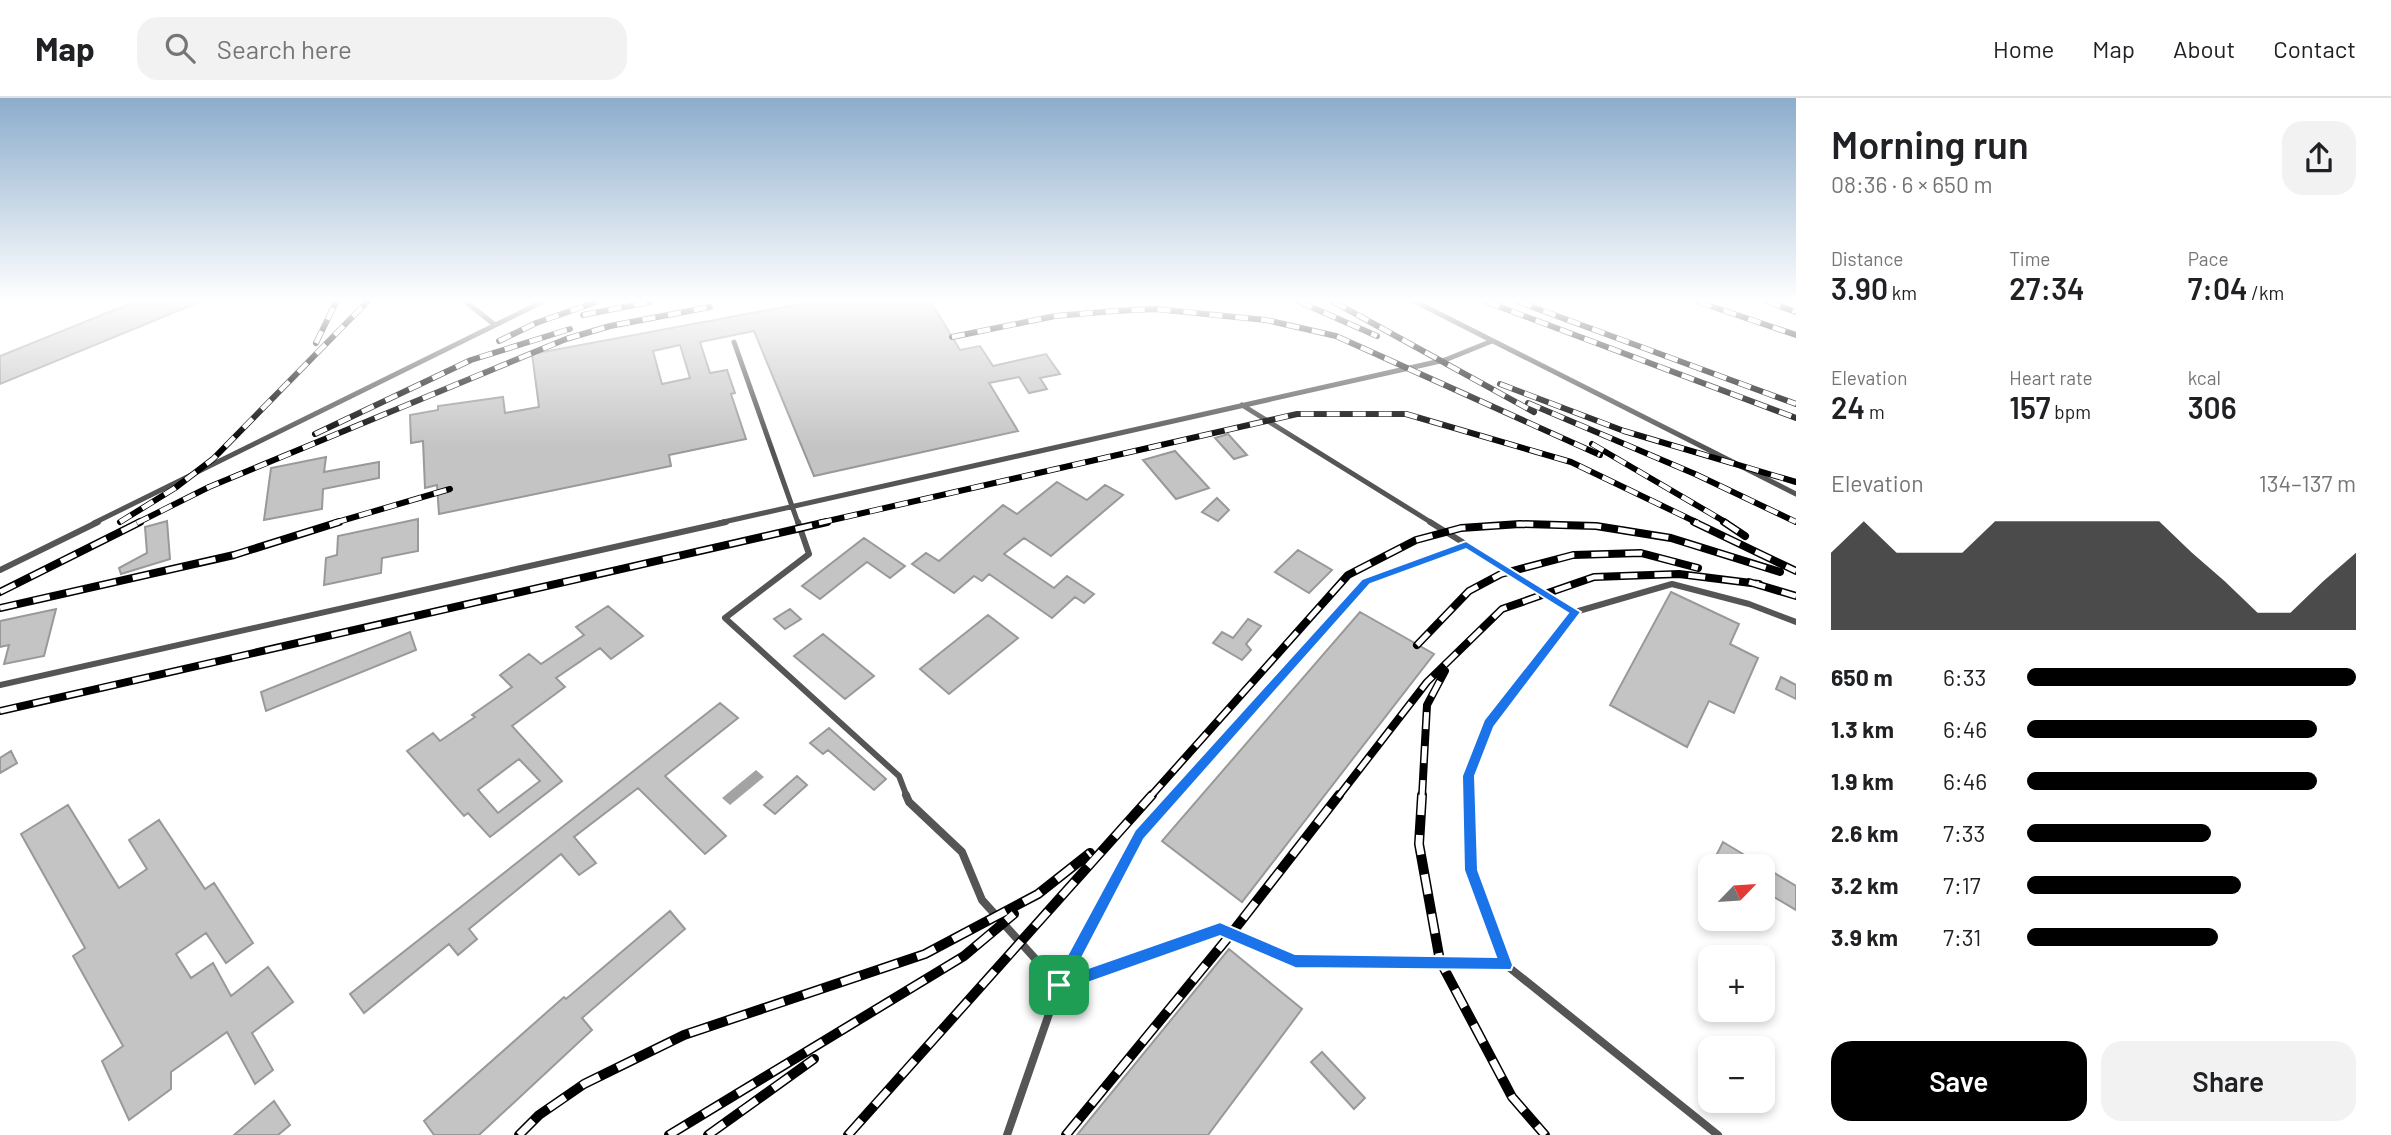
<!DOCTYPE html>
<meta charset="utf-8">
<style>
:root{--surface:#fff;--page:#f2f2f2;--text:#202124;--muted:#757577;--line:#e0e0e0;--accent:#000}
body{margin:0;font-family:Barlow,sans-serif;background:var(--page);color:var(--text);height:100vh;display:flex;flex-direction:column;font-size:26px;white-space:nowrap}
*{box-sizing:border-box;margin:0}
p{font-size:23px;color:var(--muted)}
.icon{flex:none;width:38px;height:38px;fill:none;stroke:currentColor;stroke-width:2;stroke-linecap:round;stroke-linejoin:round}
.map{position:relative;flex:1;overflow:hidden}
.panel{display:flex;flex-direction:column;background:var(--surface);width:595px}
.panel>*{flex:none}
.needle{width:46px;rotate:65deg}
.fabs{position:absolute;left:1698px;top:756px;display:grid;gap:14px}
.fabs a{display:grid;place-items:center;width:77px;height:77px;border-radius:14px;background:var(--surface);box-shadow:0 4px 10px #0003;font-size:35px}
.pin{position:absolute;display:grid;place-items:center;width:60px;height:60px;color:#fff;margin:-30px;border-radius:14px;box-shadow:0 4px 10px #0006}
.round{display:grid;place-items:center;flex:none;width:74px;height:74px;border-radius:21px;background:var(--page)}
.overview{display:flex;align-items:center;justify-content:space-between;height:119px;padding:0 35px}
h1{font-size:38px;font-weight:600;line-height:52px}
.stats{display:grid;grid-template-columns:repeat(3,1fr);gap:10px;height:119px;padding:7px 35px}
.stats div{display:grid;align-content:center}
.stats b{font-size:30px;font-weight:600}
.stats small{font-size:19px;font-weight:400}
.stats p{font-size:19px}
.chart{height:196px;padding:14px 35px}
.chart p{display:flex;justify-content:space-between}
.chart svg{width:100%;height:126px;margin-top:7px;fill:var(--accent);opacity:.7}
.cta{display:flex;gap:14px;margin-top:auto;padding:14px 35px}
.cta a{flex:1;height:80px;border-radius:21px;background:var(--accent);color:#fff;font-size:28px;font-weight:600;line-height:80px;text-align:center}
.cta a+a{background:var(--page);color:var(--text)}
ul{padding:0 35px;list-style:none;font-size:23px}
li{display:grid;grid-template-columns:112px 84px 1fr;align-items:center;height:52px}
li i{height:18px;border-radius:9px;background:var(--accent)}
header{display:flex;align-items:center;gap:42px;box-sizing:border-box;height:98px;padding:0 35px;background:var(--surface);border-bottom:2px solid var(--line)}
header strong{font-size:33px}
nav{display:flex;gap:38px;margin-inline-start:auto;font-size:24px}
.search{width:490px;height:63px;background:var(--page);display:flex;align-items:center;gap:18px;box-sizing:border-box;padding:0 24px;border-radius:21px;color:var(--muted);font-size:26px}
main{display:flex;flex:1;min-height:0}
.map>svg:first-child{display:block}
.water{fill:#a3a3a3}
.building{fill:#c4c4c4;stroke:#999;stroke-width:2;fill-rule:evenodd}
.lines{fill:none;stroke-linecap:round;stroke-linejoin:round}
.lane-far2{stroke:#555;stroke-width:5}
.lane-far1{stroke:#555;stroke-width:6}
.lane{stroke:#555;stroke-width:8}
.rail-far2-casing{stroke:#000;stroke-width:6}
.rail-far1-casing{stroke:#000;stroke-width:8}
.rail-casing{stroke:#000;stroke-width:10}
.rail-far2{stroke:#fff;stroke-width:4.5;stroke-dasharray:13;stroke-linecap:butt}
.rail-far1{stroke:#fff;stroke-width:5;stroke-dasharray:17;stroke-linecap:butt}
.rail{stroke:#fff;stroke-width:7;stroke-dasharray:20;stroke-linecap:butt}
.route{fill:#1a73e8;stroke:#fff;stroke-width:2;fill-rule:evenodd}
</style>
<header>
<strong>Map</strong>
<div class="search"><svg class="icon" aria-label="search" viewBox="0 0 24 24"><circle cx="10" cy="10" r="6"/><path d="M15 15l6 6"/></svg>Search here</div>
<nav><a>Home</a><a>Map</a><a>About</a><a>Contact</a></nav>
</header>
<main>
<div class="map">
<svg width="1796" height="1037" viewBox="0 0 1796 1037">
<rect width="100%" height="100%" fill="#fff"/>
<path class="water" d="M756,672L764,679L730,707L722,700Z"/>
<path class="building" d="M134,204L197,205L0,286V258Z
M811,204H931L960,252L980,248L993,268L1046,256L1060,276L1040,280L1047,291L1029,295L1019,279L989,285L1018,333L814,378L754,233L700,244L710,275L727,272L735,295L731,296L746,341L669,357L671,368L439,416L437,387L425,390L423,343L411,345L410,317L438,312V308L503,299L505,315L539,309L532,256ZM680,247L690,280L662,286L653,253Z
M1228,336L1247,357L1234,361L1215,340Z
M1175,353L1209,390L1176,401L1143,362Z
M326,359L324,374L379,364V380L323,391L322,411L264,422L271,370Z
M1057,384L1087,402L1105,387L1123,397L1051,458L1024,440L1004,456L1054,490L1067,478L1094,496L1084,505L1075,499L1052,520L989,476L982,483L974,478L954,495L912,466L926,455L939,463L1003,407L1017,416Z
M1217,400L1229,412L1218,423L1202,414Z
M418,421V453L382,460L381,475L324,487L326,460L337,457L338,438Z
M167,423L170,461L121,476L119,470L147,455L145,429Z
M864,440L905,468L890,480L867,464L820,501L802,488Z
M1298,452L1332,472L1309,495L1275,474Z
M1671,494L1739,526L1730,546L1758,560L1734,615L1709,603L1687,649L1610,607Z
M608,508L643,538L611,561L600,550L556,580L565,589L512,628L562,683L490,739L468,715L464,718L407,653L433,635L440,643L475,619L472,617L512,589L500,577L529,556L541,566L584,537L576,529ZM519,661L540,683L498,715L478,692Z
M56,511L44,558L4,566L9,547L0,549V523Z
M790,511L801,521L785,531L774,521Z
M1360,514L1434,556L1242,804L1162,743Z
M988,517L1018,540L949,596L920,571Z
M1248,521L1261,528L1246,546L1251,552L1242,562L1213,545L1222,534L1233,540Z
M410,534L416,552L266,613L261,594Z
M823,536L874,578L845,601L794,558Z
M1781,579L1796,587V601L1776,591Z
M720,605L738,620L665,678L726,738L705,756L638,690L574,739L596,765L579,777L561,756L469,831L477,841L458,857L449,846L364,915L350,896Z
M829,630L886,681L874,692L828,652L823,656L810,645Z
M11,653L17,665L0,675V660Z
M797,678L807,687L775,716L764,707Z
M68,707L119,790L147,771L129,742L159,722L205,791L214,785L253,845L226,865L206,835L176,856L191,880L213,865L231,898L268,869L293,904L252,935L273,972L255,986L227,934L171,974V991L129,1022L102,963L123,948L73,858L85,850L21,736Z
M1723,744L1796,788V812L1762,792V768H1724L1714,762Z
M670,813L685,831L582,920L592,932L479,1037H434L424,1023L564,899L566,901Z
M1229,851L1302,911L1208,1037H1077Z
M1322,954L1365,1000L1354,1011L1311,964Z
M274,1003L290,1027L278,1037H234Z"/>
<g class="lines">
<path class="lane-far2" d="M466,204L495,227
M1416,204L1796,396
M734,244L798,425
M1242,307L1432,425
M94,425L542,204
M719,425L1445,262L1492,243"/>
<path class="lane-far1" d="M798,424L809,456L725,520L899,678L907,699
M1430,424L1575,514
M0,472L98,424
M0,587L726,424
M1173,699L1366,484L1466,446
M1469,699L1468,678L1489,626L1575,514L1672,486L1749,506L1796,524"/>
<path class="lane" d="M906,697L909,704L962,754L982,802L1059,887L1139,736L1174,697
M1469,697L1471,772L1506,867L1718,1037
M1007,1037L1059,887L1220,831L1295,863L1506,867"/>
<g class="rail-far2-casing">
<path id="rail-far2" d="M1300,204L1377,238
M1334,204L1534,314
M1487,204L1796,320
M1519,204L1796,306
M1699,204L1796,237
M1768,204L1796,214
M583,217L650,204
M952,239L1055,218L1114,213L1155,211L1266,222L1336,238L1600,357
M499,243L536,225L596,204
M316,245L336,204
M1500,286L1624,333L1796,384
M1528,305L1695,376L1796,424
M315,336L471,262L570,231
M1592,346L1727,425
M120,424L175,390L213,361L367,204
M137,425L209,389L566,241L610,228L710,209
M334,425L450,391
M819,425L1297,316H1406L1571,364L1698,425"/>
</g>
<g class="rail-far1-casing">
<path id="rail-far1" d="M1694,424L1796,473
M1724,424L1745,438
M1749,484L1796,498
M0,494L140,424
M0,510L234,457L339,424
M1417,547L1469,493L1501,476L1573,457L1641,455L1698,470
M0,613L827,424
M1150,699L1348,477L1416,442L1461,430L1520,426L1596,428L1671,440L1780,474
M1338,699L1427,584L1502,511L1594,479L1679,476L1759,486
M1422,699L1427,607L1445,573"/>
</g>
<g class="rail-casing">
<path id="rail" d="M1422,697L1419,746L1440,863L1512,999L1545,1037
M519,1037L539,1017L584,986L684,937L925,856L1038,796L1090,755
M669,1037L964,858L1014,816
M708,1037L814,961
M848,1037L1152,697
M1066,1037L1231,836L1339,697"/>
</g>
<use href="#rail-far2" class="rail-far2"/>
<use href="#rail-far1" class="rail-far1"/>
<use href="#rail" class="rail"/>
</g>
<linearGradient id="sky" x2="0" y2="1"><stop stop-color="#8cadcc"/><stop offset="0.58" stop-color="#fff"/><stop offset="1" stop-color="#fff" stop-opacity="0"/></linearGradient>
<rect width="1796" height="349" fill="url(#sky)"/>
<path class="route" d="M1466,443L1581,514L1494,629L1475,678L1478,772L1513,867L1511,872L1295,870L1220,838L1059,895L1054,893V882L1135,732L1362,481ZM1466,451L1568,515L1484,622L1462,678L1464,772L1496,859L1295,856L1220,824L1074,875L1144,741L1370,486Z"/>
</svg>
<div class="fabs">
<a><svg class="needle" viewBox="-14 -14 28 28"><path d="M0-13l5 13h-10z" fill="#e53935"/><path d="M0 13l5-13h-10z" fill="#757577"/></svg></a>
<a>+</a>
<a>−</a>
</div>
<div class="pin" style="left:1059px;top:887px;background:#1e9e55"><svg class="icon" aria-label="arrive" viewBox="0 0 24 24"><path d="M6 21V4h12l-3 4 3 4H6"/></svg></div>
</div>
<section class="panel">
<div class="overview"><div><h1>Morning run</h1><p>08:36 · 6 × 650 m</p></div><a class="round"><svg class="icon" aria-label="share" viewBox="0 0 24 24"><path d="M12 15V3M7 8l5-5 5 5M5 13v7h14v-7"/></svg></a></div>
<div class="stats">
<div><p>Distance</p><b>3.90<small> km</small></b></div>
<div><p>Time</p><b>27:34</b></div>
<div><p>Pace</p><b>7:04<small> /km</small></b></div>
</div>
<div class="stats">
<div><p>Elevation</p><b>24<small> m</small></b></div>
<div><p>Heart rate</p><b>157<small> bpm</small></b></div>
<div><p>kcal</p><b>306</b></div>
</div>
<div class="chart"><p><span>Elevation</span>134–137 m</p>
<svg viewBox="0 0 160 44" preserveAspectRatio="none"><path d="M0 44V17L10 6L20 17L30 17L40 17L50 6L60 6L70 6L80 6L90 6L100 6L110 17L120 27L130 38L140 38L150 27L160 17V44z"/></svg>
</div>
<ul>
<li><b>650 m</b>6:33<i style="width:100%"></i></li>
<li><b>1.3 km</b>6:46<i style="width:88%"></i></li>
<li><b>1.9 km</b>6:46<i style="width:88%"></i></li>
<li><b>2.6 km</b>7:33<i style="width:56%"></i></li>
<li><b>3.2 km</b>7:17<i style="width:65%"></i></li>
<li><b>3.9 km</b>7:31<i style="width:58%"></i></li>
</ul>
<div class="cta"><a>Save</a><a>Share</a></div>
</section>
</main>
